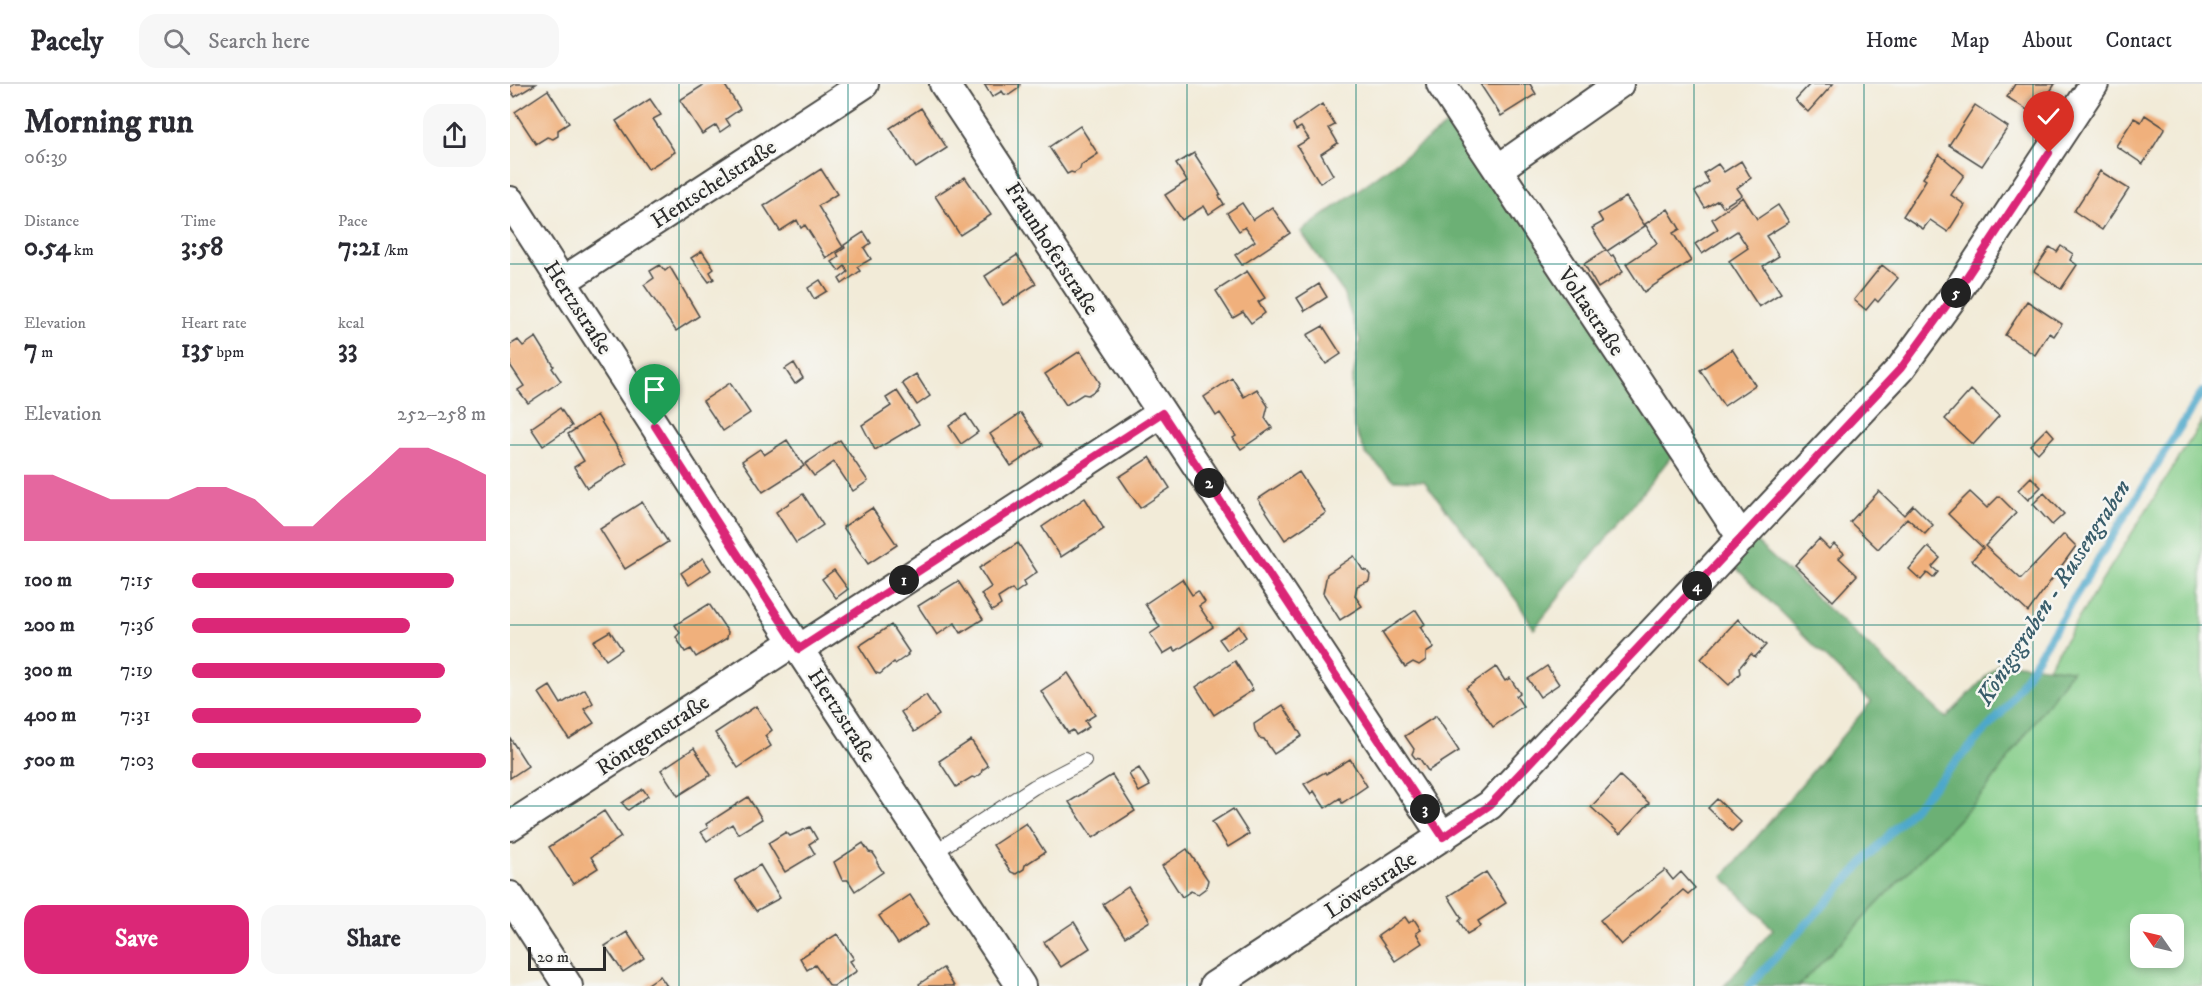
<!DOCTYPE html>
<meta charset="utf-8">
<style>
:root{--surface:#fff;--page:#f7f7f7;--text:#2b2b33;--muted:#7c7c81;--line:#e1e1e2;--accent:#db2777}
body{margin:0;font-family:"IM FELL DW Pica",serif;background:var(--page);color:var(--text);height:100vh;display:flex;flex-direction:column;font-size:22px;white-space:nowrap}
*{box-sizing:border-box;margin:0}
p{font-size:20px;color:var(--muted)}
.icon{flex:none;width:33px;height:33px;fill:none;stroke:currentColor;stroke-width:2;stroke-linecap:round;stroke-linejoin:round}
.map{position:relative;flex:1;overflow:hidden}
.drawer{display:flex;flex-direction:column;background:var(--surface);width:510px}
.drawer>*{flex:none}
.needle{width:39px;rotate:304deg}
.tools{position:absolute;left:1620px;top:830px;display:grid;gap:12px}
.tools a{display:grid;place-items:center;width:54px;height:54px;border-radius:12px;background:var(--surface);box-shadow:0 3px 9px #0003;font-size:30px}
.scale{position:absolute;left:18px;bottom:15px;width:78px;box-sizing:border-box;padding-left:6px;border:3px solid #2b2b2b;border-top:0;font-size:16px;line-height:21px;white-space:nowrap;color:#2b2b2b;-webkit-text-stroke:4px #f6f6f2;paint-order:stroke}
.pin{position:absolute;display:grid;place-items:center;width:51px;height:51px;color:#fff;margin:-62px -26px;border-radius:50% 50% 50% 0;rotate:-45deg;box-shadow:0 0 6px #0007}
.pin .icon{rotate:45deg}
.km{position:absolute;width:30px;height:30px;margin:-15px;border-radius:50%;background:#222;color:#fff;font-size:16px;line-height:30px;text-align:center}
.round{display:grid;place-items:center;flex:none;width:63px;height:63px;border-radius:18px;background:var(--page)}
.headline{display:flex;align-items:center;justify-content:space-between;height:102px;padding:0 24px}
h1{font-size:33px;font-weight:800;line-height:45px}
.figures{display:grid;grid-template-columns:repeat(3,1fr);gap:9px;height:102px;padding:6px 24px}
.figures div{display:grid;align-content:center}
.figures b{font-size:26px;font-weight:800}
.figures small{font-size:16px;font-weight:400}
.figures p{font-size:16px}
.chart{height:168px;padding:12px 24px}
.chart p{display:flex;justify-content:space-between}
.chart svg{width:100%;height:108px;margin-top:6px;fill:var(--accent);opacity:.7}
.cta{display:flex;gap:12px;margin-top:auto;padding:12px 24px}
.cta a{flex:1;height:69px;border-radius:18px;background:var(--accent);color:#fff;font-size:24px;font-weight:800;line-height:69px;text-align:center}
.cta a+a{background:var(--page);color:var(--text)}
ul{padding:0 24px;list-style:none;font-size:20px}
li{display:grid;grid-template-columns:96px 72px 1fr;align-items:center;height:45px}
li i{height:15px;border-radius:8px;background:var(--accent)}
header{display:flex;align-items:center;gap:36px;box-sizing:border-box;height:84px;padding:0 30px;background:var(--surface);border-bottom:2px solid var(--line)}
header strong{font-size:28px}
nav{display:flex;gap:33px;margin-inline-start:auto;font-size:21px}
.search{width:420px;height:54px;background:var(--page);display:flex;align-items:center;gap:15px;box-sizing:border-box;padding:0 21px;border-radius:18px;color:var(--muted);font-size:22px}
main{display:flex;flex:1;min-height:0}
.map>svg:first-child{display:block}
.green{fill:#85cd89;stroke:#587c5a;stroke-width:1.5;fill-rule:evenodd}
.forest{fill:#6cb075;stroke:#4c6e50;stroke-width:1.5}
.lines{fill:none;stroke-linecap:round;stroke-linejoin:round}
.stream{stroke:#4da8cb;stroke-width:8}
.building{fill:#f0b07b}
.lane-casing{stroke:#494845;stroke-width:16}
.street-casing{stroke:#494845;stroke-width:32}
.lane{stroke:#fff;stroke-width:14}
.street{stroke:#fff;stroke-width:28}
.route-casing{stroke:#fff;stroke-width:12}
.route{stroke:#db2777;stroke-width:8}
.grid{fill:none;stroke:#0f766e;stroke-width:1.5;stroke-opacity:0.55}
.labels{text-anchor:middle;stroke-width:5;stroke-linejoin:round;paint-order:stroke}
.street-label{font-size:22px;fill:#2b2b2b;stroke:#f6f6f2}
.water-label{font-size:24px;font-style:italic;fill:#395d6b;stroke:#f6f6f2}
</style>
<header>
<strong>Pacely</strong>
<div class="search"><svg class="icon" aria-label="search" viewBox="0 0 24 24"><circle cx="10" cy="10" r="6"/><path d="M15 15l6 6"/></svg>Search here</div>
<nav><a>Home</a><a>Map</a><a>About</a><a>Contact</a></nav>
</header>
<main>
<section class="drawer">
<div class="headline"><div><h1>Morning run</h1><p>06:39</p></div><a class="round"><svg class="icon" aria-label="share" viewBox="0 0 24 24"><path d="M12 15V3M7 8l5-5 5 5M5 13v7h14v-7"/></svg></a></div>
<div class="figures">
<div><p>Distance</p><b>0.54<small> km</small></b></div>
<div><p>Time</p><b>3:58</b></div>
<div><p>Pace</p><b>7:21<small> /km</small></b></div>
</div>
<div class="figures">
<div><p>Elevation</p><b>7<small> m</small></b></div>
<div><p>Heart rate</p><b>135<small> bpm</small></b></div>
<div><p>kcal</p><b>33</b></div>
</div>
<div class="chart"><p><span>Elevation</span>252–258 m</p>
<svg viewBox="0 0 160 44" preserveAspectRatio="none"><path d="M0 44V17L10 17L20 22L30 27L40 27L50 27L60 22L70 22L80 27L90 38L100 38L110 27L120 17L130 6L140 6L150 11L160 17V44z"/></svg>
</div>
<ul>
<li><b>100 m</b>7:15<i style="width:89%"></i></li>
<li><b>200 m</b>7:36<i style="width:74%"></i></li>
<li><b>300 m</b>7:19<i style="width:86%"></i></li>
<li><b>400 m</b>7:31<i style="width:78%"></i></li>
<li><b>500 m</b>7:03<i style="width:100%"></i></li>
</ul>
<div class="cta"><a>Save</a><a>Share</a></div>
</section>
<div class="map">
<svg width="1692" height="902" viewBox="0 0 1692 902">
<rect width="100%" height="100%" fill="#f6f6f2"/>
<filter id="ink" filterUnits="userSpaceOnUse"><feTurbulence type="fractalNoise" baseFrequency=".0167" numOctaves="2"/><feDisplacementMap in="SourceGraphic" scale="12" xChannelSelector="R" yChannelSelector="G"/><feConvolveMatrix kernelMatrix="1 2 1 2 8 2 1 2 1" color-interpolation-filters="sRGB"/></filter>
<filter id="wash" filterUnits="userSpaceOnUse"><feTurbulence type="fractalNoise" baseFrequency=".008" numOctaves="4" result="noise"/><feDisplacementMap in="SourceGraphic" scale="24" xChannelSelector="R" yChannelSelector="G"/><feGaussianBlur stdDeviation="1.35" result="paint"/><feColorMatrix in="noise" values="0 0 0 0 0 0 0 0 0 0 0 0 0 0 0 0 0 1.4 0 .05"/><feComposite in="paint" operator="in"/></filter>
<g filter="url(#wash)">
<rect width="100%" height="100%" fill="#f2ebd8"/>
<path class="green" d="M1692,337V902H1289L1475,707L1562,586L1538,583ZM1630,840H1664V873H1630Z"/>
<path class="forest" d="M949,32L1168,364L1024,545L1007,517L914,397L884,396L856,370L844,343L842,298L850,257L833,208L791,148Z
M1245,457L1436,634L1490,578L1562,586L1475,707L1289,902H1214L1263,845L1213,793L1361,618L1223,481Z"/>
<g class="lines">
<path class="stream" d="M1239,902L1496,624L1692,308"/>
</g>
<g id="blocks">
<path class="building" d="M5,0H26L5,13L0,6V3Z
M195,0H214L230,25L216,35L220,41L210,48L206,41L192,50L170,16Z
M474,0H510L509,4L499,11L494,10L492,7L482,13Z
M970,0H1020L1026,10L991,32Z
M1300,0H1323L1298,28L1285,16Z
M1505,0H1545L1525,31L1497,13Z
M38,6L59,39L48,46V52L43,55L37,53L26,60L5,28Z
M140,15L151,31L143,35L165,68L138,85L106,37Z
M812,20L825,41L819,44L828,59L811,70L823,91L810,99L787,62L799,55L791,43L786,46L783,40Z
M1465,21L1498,43L1472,82L1439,61Z
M411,24L437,64L406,84L380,44Z
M1635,31L1655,44L1633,80L1606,62L1624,34L1631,38Z
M570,42L588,70L571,81L570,85L564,89L561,88L557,90L539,63Z
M684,69L711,111L709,112L714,120L699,130L694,122L672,136L655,111L677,97L666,80Z
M1429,70L1454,91L1441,111L1455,121L1438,148L1420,136L1413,145L1393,132L1416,96L1413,94Z
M1231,77L1241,94L1227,104L1232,111L1213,123L1208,116L1195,124L1185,108L1199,98L1194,89L1208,80L1214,88Z
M311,85L327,110L308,122L333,163L316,174L295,141L291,144L287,136L270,147L254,122Z
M1590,87L1619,105L1592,146L1564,127Z
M455,93L481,131L450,151L425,112Z
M1116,113L1135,142L1097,167L1101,172L1103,171L1113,188L1088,204L1074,180L1096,166L1082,144L1093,138L1088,130Z
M1233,113L1247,135L1268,121L1279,138L1256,152L1269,172L1253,182L1271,209L1249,223L1219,177L1238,164L1227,147L1192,170L1185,160L1208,145L1202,135Z
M732,119L743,136L762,123L780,149L732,181L725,171L745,157L735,143L729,147L717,129Z
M1158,125L1170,145L1163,149L1181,177L1134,208L1116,180L1147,159L1135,140Z
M354,148L361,159L354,164L361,175L347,183L350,187L332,200L329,195L338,188L335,182L329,187L322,178L329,173L327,169L335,164L334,161Z
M1551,162L1563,170L1560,176L1567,181L1551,205L1524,187L1540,163L1547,168Z
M192,167L204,185L200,188L204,195L199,198L181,174Z
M507,171L526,200L493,221L475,192Z
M150,181L155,187L160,183L189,232L166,247L134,201L144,194L140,187Z
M1372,181L1388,194L1368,218L1365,215L1356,226L1344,216Z
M737,187L755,214L748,218L755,229L741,239L733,228L723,234L706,207Z
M310,196L317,207L304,215L298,204Z
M809,200L817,213L795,227L787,214Z
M1517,217L1552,240L1544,252L1539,249L1525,271L1495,251Z
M813,242L831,270L816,280L797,251Z
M26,253L44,282L42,284L51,297L18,319L8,306L14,302L0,281V261L8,256L13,262Z
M1222,265L1245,301L1214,322L1190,286Z
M570,267L590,299L586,306L578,311L573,310L556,321L535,290Z
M284,279L293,294L285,300L275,285Z
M406,290L420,312L407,321L392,299Z
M722,294L734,313L747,305L758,322L755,334L762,344L731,365L723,354L726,352L710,329L706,332L694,313Z
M220,299L240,329L213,347L193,317Z
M1461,306L1489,332L1463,361L1435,335Z
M387,307L409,340L365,366L352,341L381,322L376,314Z
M50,324L62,342L33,362L21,344Z
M511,329L533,361L501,382L480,350Z
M456,330L468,348L451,360L439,342Z
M87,331L117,379L77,404L64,383L74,377L58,350Z
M1537,344L1544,352L1528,369L1520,361Z
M277,356L294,382L253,408L232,377L250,365L254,371Z
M330,356L358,397L343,407L324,378L304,392L295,380Z
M640,373L660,404L630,424L609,393Z
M789,388L816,429L775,456L748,415Z
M1521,393L1531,403L1518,416L1508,406Z
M1369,407L1394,431L1403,421L1423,441L1415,450L1397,434L1368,465L1340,438Z
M1460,408L1477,424L1489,412L1506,429L1475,462L1511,495L1554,450L1566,462L1518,528L1462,476L1473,464L1438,430Z
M1534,409L1554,430L1542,441L1523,420Z
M293,410L313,441L286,459L266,428Z
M575,414L594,445L551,473L532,443Z
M132,418L158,458L115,485L90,445Z
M362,424L387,461L358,480L333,443Z
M1309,455L1319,465L1324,460L1334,469L1329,474L1347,491L1323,517L1285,481Z
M508,459L527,488L513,498L515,502L505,509L502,505L488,514L491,521L482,527L471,510L481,503L469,484Z
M1418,463L1430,474L1422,483L1428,488L1423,494L1417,489L1411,496L1399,485Z
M844,472L853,486L857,487L860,491L859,497L847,502L845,512L852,522L830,536L813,509L817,490Z
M193,474L201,486L179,501L171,489Z
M324,486L338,505L326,514L312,495Z
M672,495L682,511L688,507L695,518L689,522L703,543L666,567L663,564L653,570L640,550L650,543L635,520Z
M448,497L473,535L451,549L445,539L427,551L408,522Z
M199,520L218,548L217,554L186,573L181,565L175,568L166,553L170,549L165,541Z
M906,526L915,540L910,543L924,564L916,569V576L909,581L903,578L895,583L872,549Z
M1228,535L1256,561L1245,573L1241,570L1229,584L1230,589L1219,601L1191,575Z
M381,541L399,568L397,570L398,571L385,580L384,578L370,590L366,589L349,562Z
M729,542L736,553L717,566L709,555Z
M100,547L112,565L96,576L83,557Z
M725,577L743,606L704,631L686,603Z
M1037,582L1049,600L1030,613L1018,595Z
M986,583L995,597L1000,594L1010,609L1006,612L1013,622L983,643L956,604Z
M558,589L585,631L575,637L579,643L566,651L563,646L558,649L531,607Z
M40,602L51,620L75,605L83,619L74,625L84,639L59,655L29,609Z
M416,611L429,631L404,648L391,628Z
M773,621L792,652L764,670L754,655L749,654L745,646L744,640Z
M246,622L262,646L255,652L261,662L228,684L205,649Z
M926,632L949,667L918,687L910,675L905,674L902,670L904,665L895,652Z
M0,654L18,682L0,694Z
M461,656L478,682L472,686L471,690L465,694L462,693L446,703L429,677Z
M184,664L201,691L168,712L151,686Z
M840,675L857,702L832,719L830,714L815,724L804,707L801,710L794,700L815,688L816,690Z
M629,684L640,702L629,708L619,690Z
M602,691L625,727L583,754L559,718Z
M1110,692L1139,719L1110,750L1081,723Z
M133,705L138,712L118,726L112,719Z
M238,713L252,735L228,750L222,740L197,757L191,748L198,744L196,740Z
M1207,715L1231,738L1222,747L1198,724Z
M723,725L739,750L718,763L702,738Z
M94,727L111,753L81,773L88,784L63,800L39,763Z
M516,739L535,768L515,781L514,785L506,790L501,788L483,761Z
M300,743L307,755L299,760L305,770L275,788L258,759L276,748L280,752Z
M353,759L359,768L363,769L367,775V779L373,788L345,807L338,796H332L324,778Z
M677,765L698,796L696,804L688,810L681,807L672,813L652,782Z
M250,781L270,814L246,827L225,796Z
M1155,786L1163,796L1171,788L1185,804L1178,810L1173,806L1111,861L1090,836Z
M976,788L996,819L968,837L971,842L957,850L949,837L952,834L938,812Z
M618,803L640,837L615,853L593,820Z
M400,811L419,840L388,860L369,832Z
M895,833L899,839L904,835L911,846L906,849L912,859L885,877L868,852Z
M564,838L580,864L551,883L534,858Z
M117,848L134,874L113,888L95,862Z
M327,850L344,875L340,877L347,887L324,902H320L305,881L297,886L290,874Z
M433,884L444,902H410L409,900Z
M150,892L157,902H135Z"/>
</g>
</g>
<g filter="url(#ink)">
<use href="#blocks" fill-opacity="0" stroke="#494845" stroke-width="1.5"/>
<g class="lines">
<g class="lane-casing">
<path id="lane" d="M423,769L524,703L574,677"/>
</g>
<g class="street-casing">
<path id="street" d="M434,0L933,753
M931,0L1232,454
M988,85L1109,0
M0,117L284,558L511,902
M53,197L354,0
M289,565L652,329
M0,742L284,558
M0,812L58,902
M704,902L980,721L1391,284L1448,206L1584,0"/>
</g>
<use href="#lane" class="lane"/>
<use href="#street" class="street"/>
</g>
</g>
<g class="lines" filter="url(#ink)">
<g class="route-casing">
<path id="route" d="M145,342L289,565L652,329L933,753L980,721L1391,284L1448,206L1539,69"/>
</g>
<use href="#route" class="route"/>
</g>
<path class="grid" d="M169,0V902M338,0V902M508,0V902M677,0V902M846,0V902M1015,0V902M1184,0V902M1354,0V902M1523,0V902M0,180H1692M0,361H1692M0,541H1692M0,722H1692"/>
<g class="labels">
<g class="street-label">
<text transform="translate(203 99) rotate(-33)" y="8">Hentschelstraße</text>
<text transform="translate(543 164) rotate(57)" y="8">Fraunhoferstraße</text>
<text transform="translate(69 223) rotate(57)" y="8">Hertzstraße</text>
<text transform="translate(1082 227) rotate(56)" y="8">Voltastraße</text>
<text transform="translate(333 631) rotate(57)" y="8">Hertzstraße</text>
<text transform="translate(142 650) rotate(-33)" y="8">Röntgenstraße</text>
<text transform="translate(860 800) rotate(-33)" y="8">Löwestraße</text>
</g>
<g class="water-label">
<text transform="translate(1543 508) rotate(-57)" y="8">Königsgraben - Russengraben</text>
</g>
</g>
</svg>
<div class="tools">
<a><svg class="needle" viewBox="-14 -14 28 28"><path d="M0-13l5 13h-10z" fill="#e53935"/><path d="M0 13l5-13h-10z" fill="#7c7c81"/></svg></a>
</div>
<div class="scale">20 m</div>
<div class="pin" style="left:145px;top:342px;background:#1e9e55"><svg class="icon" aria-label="arrive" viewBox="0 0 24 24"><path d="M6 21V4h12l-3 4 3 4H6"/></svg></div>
<div class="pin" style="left:1539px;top:69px;background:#d93025"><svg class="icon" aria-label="check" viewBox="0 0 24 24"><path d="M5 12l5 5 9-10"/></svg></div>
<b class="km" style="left:394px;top:496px">1</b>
<b class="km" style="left:699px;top:399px">2</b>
<b class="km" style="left:915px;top:725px">3</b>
<b class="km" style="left:1187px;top:502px">4</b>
<b class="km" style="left:1446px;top:209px">5</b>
</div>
</main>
